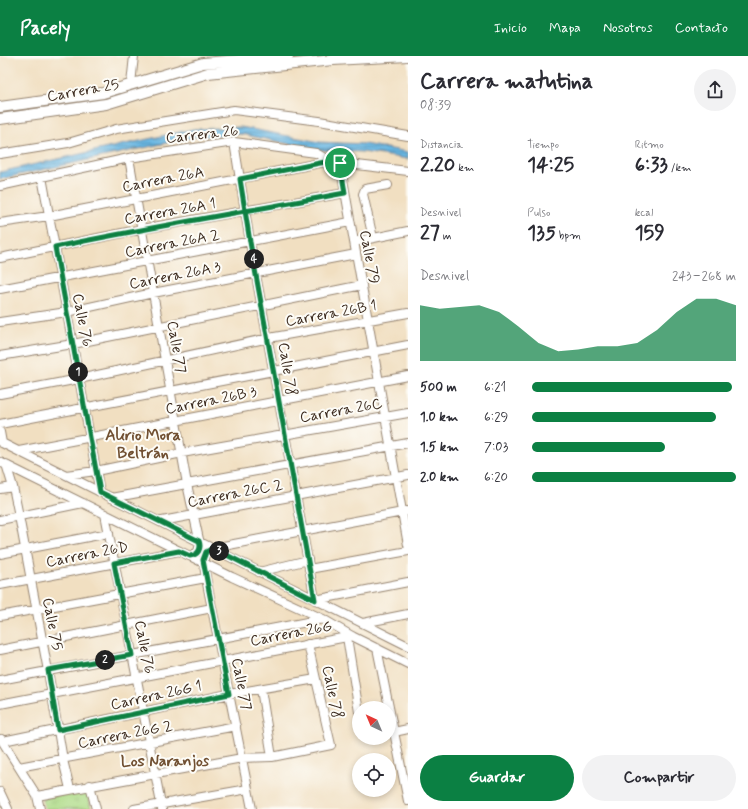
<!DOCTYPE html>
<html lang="es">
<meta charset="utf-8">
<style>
:root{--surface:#fff;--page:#f2f2f3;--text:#2b2b33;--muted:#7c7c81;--accent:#0b8043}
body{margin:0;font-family:Mynerve,sans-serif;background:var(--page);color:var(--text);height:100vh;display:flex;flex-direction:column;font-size:15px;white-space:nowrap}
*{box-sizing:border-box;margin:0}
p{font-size:13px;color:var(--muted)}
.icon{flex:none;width:22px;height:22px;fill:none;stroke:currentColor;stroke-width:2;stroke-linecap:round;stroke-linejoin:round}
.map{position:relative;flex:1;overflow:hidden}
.details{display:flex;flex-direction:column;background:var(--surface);width:340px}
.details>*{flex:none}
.needle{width:26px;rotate:316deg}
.buttons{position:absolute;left:352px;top:645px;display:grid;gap:8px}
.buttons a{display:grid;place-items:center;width:44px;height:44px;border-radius:50%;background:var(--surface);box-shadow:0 2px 6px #0003;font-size:20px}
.pin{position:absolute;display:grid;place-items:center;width:34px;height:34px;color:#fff;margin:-17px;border:2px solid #fff;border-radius:50%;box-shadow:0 1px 4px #0007}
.km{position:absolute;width:20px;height:20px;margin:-10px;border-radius:50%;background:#222;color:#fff;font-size:11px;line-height:20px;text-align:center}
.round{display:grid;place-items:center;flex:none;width:42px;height:42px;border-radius:21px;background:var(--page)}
.overview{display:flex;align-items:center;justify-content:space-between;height:68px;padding:0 12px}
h1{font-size:22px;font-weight:800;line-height:30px}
.figures{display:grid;grid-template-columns:repeat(3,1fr);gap:6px;height:68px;padding:4px 12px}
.figures div{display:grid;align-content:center}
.figures b{font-size:20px;font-weight:800}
.figures small{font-size:11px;font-weight:400}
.figures p{font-size:11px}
.chart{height:112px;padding:8px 12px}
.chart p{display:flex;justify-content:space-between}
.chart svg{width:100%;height:72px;margin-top:4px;fill:var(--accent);opacity:.7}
.button{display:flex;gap:8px;margin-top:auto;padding:8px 12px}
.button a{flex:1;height:46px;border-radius:24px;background:var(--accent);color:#fff;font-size:16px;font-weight:800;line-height:46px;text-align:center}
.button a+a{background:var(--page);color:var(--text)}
ul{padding:0 12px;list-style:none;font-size:13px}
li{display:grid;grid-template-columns:64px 48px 1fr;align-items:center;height:30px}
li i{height:10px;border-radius:5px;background:var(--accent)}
header{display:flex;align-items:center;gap:24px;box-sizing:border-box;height:56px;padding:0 20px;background:var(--accent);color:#fff}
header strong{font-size:19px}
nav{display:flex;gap:22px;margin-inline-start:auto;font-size:14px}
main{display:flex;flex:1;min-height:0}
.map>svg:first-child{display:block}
.grass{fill:url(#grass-tufts);stroke:#748252}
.water{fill:url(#water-rules);stroke:#527080}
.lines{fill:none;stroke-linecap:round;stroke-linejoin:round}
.minor-casing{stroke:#968470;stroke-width:10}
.major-casing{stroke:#968470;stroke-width:12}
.minor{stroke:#fff;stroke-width:8}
.major{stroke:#fff;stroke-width:10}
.route-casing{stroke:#fff;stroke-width:8}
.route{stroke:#0b8043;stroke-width:5}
.labels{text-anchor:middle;stroke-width:4;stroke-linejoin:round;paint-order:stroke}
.street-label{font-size:15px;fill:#3b2a1e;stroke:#fdfcf7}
.neighbourhood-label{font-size:16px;font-weight:bold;fill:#715032;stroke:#fdfcf7}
</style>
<header>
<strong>Pacely</strong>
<nav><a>Inicio</a><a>Mapa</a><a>Nosotros</a><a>Contacto</a></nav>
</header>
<main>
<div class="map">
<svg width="408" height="753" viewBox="0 0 408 753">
<defs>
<pattern id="grass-tufts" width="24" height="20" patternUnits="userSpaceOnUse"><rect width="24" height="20" fill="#aedb87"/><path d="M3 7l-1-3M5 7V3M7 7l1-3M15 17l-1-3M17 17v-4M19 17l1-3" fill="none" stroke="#97bc74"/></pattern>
<pattern id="water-rules" width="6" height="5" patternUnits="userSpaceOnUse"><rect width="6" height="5" fill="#68b6e2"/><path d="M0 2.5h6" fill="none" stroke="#5794b7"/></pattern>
</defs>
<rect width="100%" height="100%" fill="#fdfcf7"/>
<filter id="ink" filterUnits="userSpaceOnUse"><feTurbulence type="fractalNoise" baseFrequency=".025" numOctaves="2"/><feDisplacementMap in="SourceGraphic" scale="8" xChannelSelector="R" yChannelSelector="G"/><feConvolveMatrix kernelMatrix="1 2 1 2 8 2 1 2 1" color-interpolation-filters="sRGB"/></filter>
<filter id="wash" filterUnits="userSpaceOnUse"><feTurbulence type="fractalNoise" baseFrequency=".012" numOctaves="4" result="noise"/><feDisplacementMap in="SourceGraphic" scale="16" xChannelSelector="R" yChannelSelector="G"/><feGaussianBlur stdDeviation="0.9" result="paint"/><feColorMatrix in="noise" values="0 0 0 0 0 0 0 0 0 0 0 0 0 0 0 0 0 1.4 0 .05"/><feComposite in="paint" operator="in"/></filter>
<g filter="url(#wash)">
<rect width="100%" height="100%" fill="#f1dfc1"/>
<path class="grass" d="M87,733L91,753H45L42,743Z"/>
<path class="water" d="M241,71L320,86L364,88L408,96V103L363,96L319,94L241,78L194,81L0,123V116L193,73Z"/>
</g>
<g filter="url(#ink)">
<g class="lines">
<g class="minor-casing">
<path id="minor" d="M131,28L134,0
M234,86L250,186L315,544L408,526
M0,98L68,87L116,73L234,54L319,65L408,80
M129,102L187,428L200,488L198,496L190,500
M340,107L408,489
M42,121L100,436
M0,130L129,102L234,86L316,97L330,105L340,107L408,115
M0,167L49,160L330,105
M373,182L363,138L365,133L388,129
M354,186L408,175
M0,202L142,173L345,137
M0,233L350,166
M0,266L67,256L153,237L356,198
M0,300L73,288L362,229
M0,338L79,323L269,282L408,257
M0,368L408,289
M0,376L2,387
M0,386L408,590
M19,395L408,320
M0,406L232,521L323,563L352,580L408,608
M6,408L13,431L19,460L48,615L63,704L70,733
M66,419L96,415L182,397L408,357
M0,433L13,431
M111,442L408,387
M105,458L162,753
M0,464L83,447
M162,465L408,419
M0,498L109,477
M309,513L408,495
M259,516L308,504
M0,529L179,495
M0,560L206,522
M363,567L408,558
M347,581L359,656
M377,592L408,745
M0,594L212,552
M0,624L323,563
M261,633L272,701
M0,648L352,580
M394,676L408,673
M1,683L37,740L40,753
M3,685L229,638L316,623
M19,711L236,670
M90,729L96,753
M0,736L8,753
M37,740L242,702L272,701L331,689L308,588
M134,753L248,733
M252,753L206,522C205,511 199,497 213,492L408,455"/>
</g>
<g class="major-casing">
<path id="major" d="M0,51L103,37L203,7L288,0
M0,63L106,48L208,17L333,4L408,0"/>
</g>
<use href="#minor" class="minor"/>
<use href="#major" class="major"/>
</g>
</g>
<g class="lines" filter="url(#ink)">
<g class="route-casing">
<path id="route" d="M340,107L345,137C248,155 151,171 55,191L100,436L199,485C202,493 198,499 190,500L179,495L114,507L132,599L48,614L58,674L229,638L203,504L206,496L213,492L315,544L250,186L240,123L330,105L340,107"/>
</g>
<use href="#route" class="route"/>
</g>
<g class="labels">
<g class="street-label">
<text transform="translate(83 34) rotate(-10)" y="5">Carrera 25</text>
<text transform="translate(202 78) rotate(-6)" y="5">Carrera 26</text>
<text transform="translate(163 123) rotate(-11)" y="5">Carrera 26A</text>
<text transform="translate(170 155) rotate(-10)" y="5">Carrera 26A 1</text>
<text transform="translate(172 187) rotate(-11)" y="5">Carrera 26A 2</text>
<text transform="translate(370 201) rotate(79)" y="5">Calle 79</text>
<text transform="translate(175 219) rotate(-11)" y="5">Carrera 26A 3</text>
<text transform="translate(331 257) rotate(-10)" y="5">Carrera 26B 1</text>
<text transform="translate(83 264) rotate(79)" y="5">Calle 76</text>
<text transform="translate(177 291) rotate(80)" y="5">Calle 77</text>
<text transform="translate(288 313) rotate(81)" y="5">Calle 78</text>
<text transform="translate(211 344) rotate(-11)" y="5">Carrera 26B 3</text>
<text transform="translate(341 354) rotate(-10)" y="5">Carrera 26C</text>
<text transform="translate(235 437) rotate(-11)" y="5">Carrera 26C 2</text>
<text transform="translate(87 498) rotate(-11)" y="5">Carrera 26D</text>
<text transform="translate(53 568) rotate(79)" y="5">Calle 75</text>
<text transform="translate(291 577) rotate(-11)" y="5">Carrera 26G</text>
<text transform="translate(145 591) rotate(79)" y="5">Calle 76</text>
<text transform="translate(242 628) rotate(79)" y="5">Calle 77</text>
<text transform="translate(333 636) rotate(78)" y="5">Calle 78</text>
<text transform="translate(156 639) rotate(-12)" y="5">Carrera 26G 1</text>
<text transform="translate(125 678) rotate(-11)" y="5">Carrera 26G 2</text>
</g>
<g class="neighbourhood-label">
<text x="143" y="384">Alirio Mora<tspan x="143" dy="18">Beltrán</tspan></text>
<text x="165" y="710">Los Naranjos</text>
</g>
</g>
</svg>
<div class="buttons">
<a><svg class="needle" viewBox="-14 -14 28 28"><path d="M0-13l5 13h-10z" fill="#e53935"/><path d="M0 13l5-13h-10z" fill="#7c7c81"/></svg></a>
<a><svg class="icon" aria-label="locate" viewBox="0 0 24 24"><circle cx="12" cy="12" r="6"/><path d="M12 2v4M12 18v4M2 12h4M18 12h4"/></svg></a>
</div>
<div class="pin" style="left:340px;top:107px;background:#1e9e55"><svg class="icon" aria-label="arrive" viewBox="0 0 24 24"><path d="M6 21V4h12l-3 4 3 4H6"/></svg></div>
<b class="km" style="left:78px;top:316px">1</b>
<b class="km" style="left:105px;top:604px">2</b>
<b class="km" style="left:219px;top:495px">3</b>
<b class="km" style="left:254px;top:203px">4</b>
</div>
<section class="details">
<div class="overview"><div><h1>Carrera matutina</h1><p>08:39</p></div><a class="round"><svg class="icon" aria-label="share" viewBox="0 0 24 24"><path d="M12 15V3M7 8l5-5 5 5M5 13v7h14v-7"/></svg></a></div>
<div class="figures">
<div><p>Distancia</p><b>2.20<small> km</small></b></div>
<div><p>Tiempo</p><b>14:25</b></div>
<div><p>Ritmo</p><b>6:33<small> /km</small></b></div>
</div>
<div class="figures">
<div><p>Desnivel</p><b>27<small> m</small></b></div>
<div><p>Pulso</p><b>135<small> bpm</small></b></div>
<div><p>kcal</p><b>159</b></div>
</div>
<div class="chart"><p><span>Desnivel</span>243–268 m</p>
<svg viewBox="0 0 160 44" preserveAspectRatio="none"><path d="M0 44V10L10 12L20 11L30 10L40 14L50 23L60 33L70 38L80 37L90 35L100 35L110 33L120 25L130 14L140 6L150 6L160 10V44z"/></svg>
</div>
<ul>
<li><b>500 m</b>6:21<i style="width:98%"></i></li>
<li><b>1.0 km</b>6:29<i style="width:90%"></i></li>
<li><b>1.5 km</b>7:03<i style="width:65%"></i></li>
<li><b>2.0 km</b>6:20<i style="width:100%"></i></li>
</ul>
<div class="button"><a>Guardar</a><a>Compartir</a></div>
</section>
</main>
